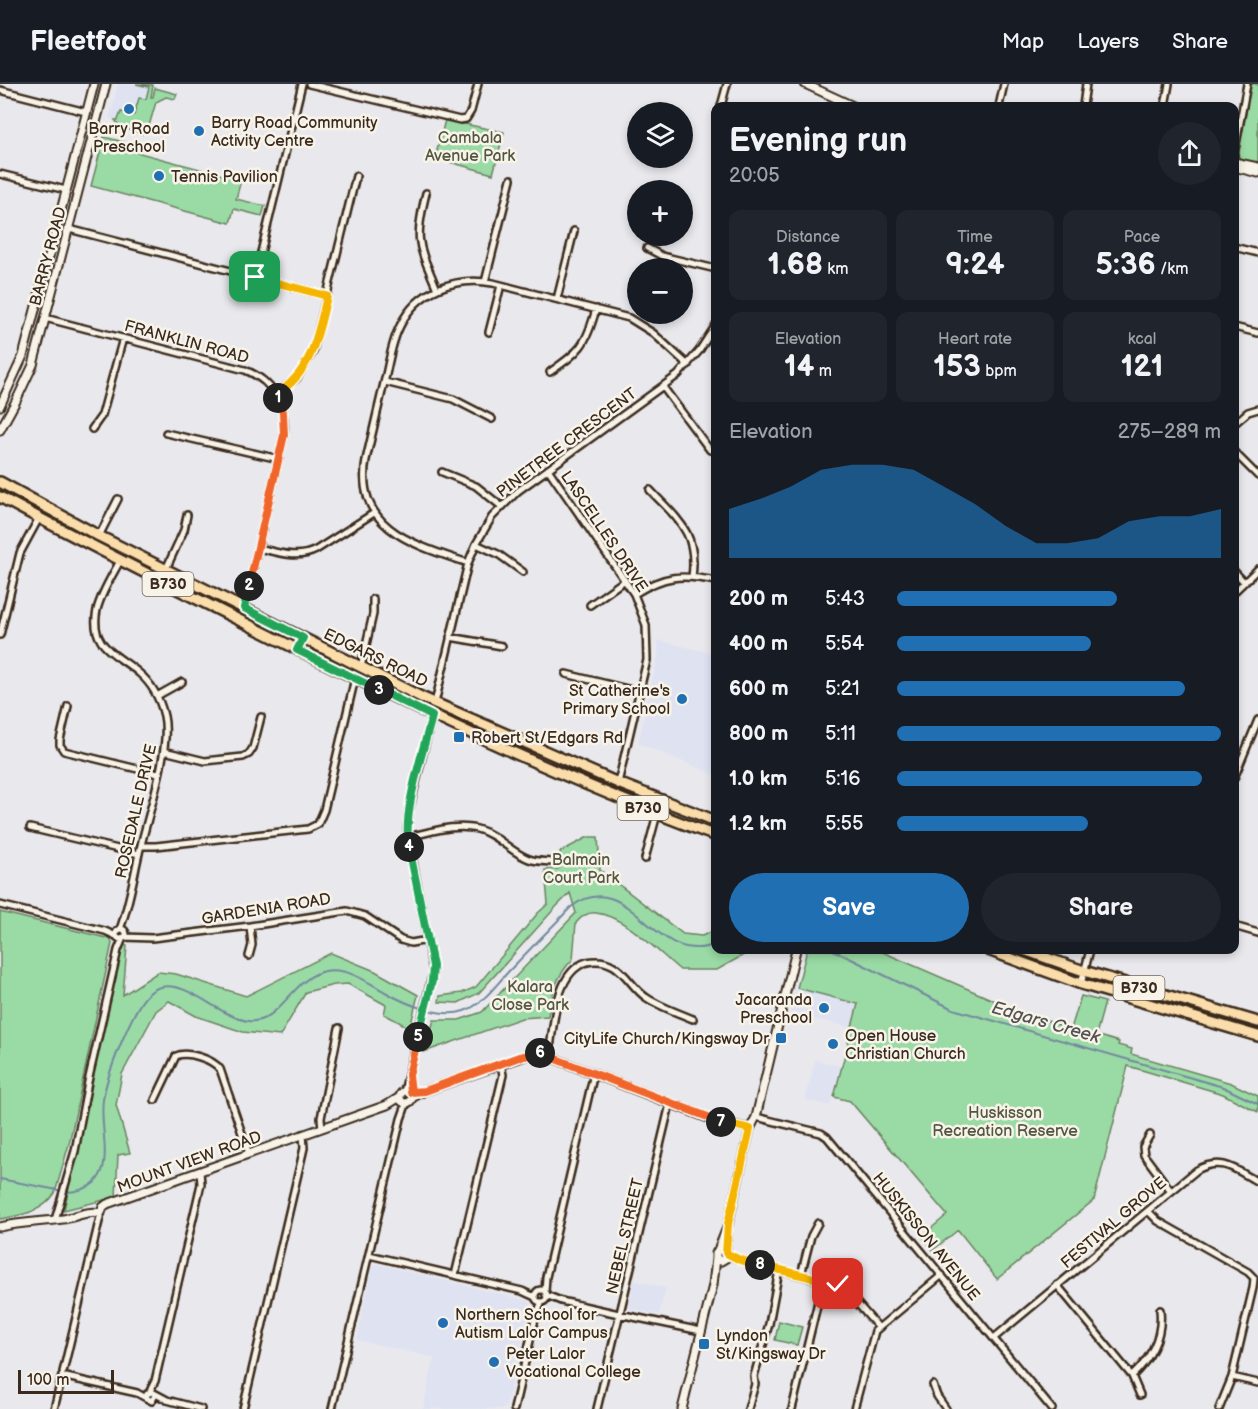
<!DOCTYPE html>
<meta charset="utf-8">
<style>
:root{--surface:#171b24;--page:#20242c;--text:#f1f3f6;--muted:#9ea1a6;--line:#363941;--accent:#1f6fb2}
body{margin:0;font-family:"Balsamiq Sans",sans-serif;background:var(--page);color:var(--text);height:100vh;display:flex;flex-direction:column;font-size:22px;white-space:nowrap}
*{box-sizing:border-box;margin:0}
p{font-size:20px;color:var(--muted)}
.icon{flex:none;width:33px;height:33px;fill:none;stroke:currentColor;stroke-width:2;stroke-linecap:round;stroke-linejoin:round}
.map{position:relative;flex:1;overflow:hidden}
.drawer{position:absolute;left:711px;top:18px;width:528px;height:852px;display:flex;flex-direction:column;background:var(--surface);border-radius:12px;box-shadow:0 3px 9px #0003}
.drawer>*{flex:none}
.fabs{position:absolute;left:627px;top:18px;display:grid;gap:12px}
.fabs a{display:grid;place-items:center;width:66px;height:66px;border-radius:50%;background:var(--surface);box-shadow:0 3px 9px #0003;font-size:30px}
.scale{position:absolute;left:18px;bottom:15px;width:96px;box-sizing:border-box;padding-left:6px;border:3px solid #3b2a1e;border-top:0;font-size:16px;line-height:21px;white-space:nowrap;color:#3b2a1e;-webkit-text-stroke:4px #f7f3e8;paint-order:stroke}
.pin{position:absolute;display:grid;place-items:center;width:51px;height:51px;color:#fff;margin:-26px;border-radius:12px;box-shadow:0 3px 9px #0006}
.km{position:absolute;width:30px;height:30px;margin:-15px;border-radius:50%;background:#222;color:#fff;font-size:16px;line-height:30px;text-align:center}
.round{display:grid;place-items:center;flex:none;width:63px;height:63px;border-radius:32px;background:var(--page)}
.headline{display:flex;align-items:center;justify-content:space-between;height:102px;padding:0 18px}
h1{font-size:33px;font-weight:700;line-height:45px}
.figures{display:grid;grid-template-columns:repeat(3,1fr);gap:9px;height:102px;padding:6px 18px}
.figures div{display:grid;align-content:center;border-radius:12px;background:var(--page);text-align:center}
.figures b{font-size:30px;font-weight:700}
.figures small{font-size:16px;font-weight:400}
.figures p{font-size:16px}
.chart{height:168px;padding:12px 18px}
.chart p{display:flex;justify-content:space-between}
.chart svg{width:100%;height:108px;margin-top:6px;fill:var(--accent);opacity:.7}
.action{display:flex;gap:12px;margin-top:auto;padding:12px 18px}
.action a{flex:1;height:69px;border-radius:36px;background:var(--accent);color:#fff;font-size:24px;font-weight:700;line-height:69px;text-align:center}
.action a+a{background:var(--page);color:var(--text)}
ul{padding:0 18px;list-style:none;font-size:20px}
li{display:grid;grid-template-columns:96px 72px 1fr;align-items:center;height:45px}
li i{height:15px;border-radius:8px;background:var(--accent)}
header{display:flex;align-items:center;gap:36px;box-sizing:border-box;height:84px;padding:0 30px;background:var(--surface);border-bottom:2px solid var(--line)}
header strong{font-size:28px}
nav{display:flex;gap:33px;margin-inline-start:auto;font-size:21px}
.map>svg:first-child{display:block}
.built{fill:#dfe2f1}
.green{fill:#9adba5;stroke:#6a8262;stroke-width:1.5}
.lines{fill:none;stroke-linecap:round;stroke-linejoin:round}
.stream{stroke:#73889e;stroke-width:2}
.minor-casing{stroke:#3b2a1e;stroke-width:10}
.tertiary-casing{stroke:#3b2a1e;stroke-width:11}
.primary-casing{stroke:#3b2a1e;stroke-width:14}
.minor{stroke:#f7f3e8;stroke-width:5}
.tertiary{stroke:#f7f3e8;stroke-width:7}
.primary{stroke:#faddab;stroke-width:9}
.split-1-casing{stroke:#fff;stroke-width:12}
.split-2-casing{stroke:#fff;stroke-width:12}
.split-3-casing{stroke:#fff;stroke-width:12}
.split-4-casing{stroke:#fff;stroke-width:12}
.split-5-casing{stroke:#fff;stroke-width:12}
.split-6-casing{stroke:#fff;stroke-width:12}
.split-7-casing{stroke:#fff;stroke-width:12}
.split-8-casing{stroke:#fff;stroke-width:12}
.split-9-casing{stroke:#fff;stroke-width:12}
.split-1{stroke:#f5b400;stroke-width:8}
.split-2{stroke:#f0652b;stroke-width:8}
.split-3{stroke:#22a559;stroke-width:8}
.split-4{stroke:#22a559;stroke-width:8}
.split-5{stroke:#22a559;stroke-width:8}
.split-6{stroke:#f0652b;stroke-width:8}
.split-7{stroke:#f0652b;stroke-width:8}
.split-8{stroke:#f5b400;stroke-width:8}
.split-9{stroke:#f5b400;stroke-width:8}
.poi-dot{fill:#1f6fb2;stroke:#f7f3e8;stroke-width:2}
.labels{text-anchor:middle;stroke-width:5;stroke-linejoin:round;paint-order:stroke}
.shield{fill:#f7f3e8;stroke:#73665b;stroke-width:1.5}
.shield-label{font-size:15px;font-weight:bold;fill:#3b2a1e}
.poi-label{font-size:16px;fill:#3b2a1e;stroke:#f7f3e8;text-anchor:start}
.park-label{font-size:16px;fill:#535640;stroke:#f7f3e8}
.street-label{font-size:16px;fill:#3b2a1e;stroke:#f7f3e8}
.water-label{font-size:18px;font-style:italic;fill:#525153;stroke:#f7f3e8}
</style>
<header>
<strong>Fleetfoot</strong>
<nav><a>Map</a><a>Layers</a><a>Share</a></nav>
</header>
<div class="map">
<svg width="1258" height="1325" viewBox="0 0 1258 1325">
<rect width="100%" height="100%" fill="#e9e9ed"/>
<filter id="ink" filterUnits="userSpaceOnUse"><feTurbulence type="fractalNoise" baseFrequency=".0167" numOctaves="2"/><feDisplacementMap in="SourceGraphic" scale="12" xChannelSelector="R" yChannelSelector="G"/><feConvolveMatrix kernelMatrix="1 2 1 2 8 2 1 2 1" color-interpolation-filters="sRGB"/></filter>
<g filter="url(#ink)">
<path class="built" d="M118,0L153,1L142,43L109,34Z
M658,556L715,570V691L638,659L658,571Z
M797,904L858,920L852,944L790,929Z
M815,976L841,982L830,1022L805,1016Z
M377,1180L529,1217L531,1221L505,1325H423L434,1274L357,1256L372,1183Z
M634,1196L666,1204L659,1231L628,1224Z"/>
<path class="green" d="M136,0L153,1L151,13H153L155,4L177,10L175,15L166,13L156,18L149,42H144L142,50L136,48L137,41L134,47L121,44L115,36H118L121,28L134,31L139,14L146,15L149,3Z
M1251,0H1258V78L1241,77L1238,71Z
M445,36L504,48L493,90L435,74Z
M104,53L124,58L121,64L241,96L236,115L265,122L262,132L234,125L230,139L91,102Z
M588,753H598L600,786L683,850L702,852L715,846L716,866H750L749,868L717,886H680C658,868 625,832 596,829C588,828 581,833 576,839L573,875C556,892 552,909 548,932L522,934L424,968L434,936H459L482,928L576,829L570,809L555,824L479,909L458,919L439,918L440,912L462,909L476,903L538,829L548,820L545,786L558,785L562,781L560,768Z
M0,828L110,855L112,859L69,1060L55,1109C42,1129 21,1131 0,1135Z
M122,860L127,862L123,911L158,888L176,890L246,912L331,869L375,887L418,911L410,944L384,930L386,921L348,900L334,901L306,908L280,952L243,948L196,932L169,917L156,927L122,990L116,1021L130,1069L118,1071L116,1113L64,1126Z
M807,866H878L1021,928L1071,945L1081,912L1105,918L1096,951L1119,958L1118,961L1132,965L1131,970L1231,999L1258,1012V1028L1223,1010L1128,982L1094,1116L997,1195L958,1146L933,1166L922,1152L947,1131L850,1017L834,1013L858,920L797,904Z
M779,1237L802,1243L797,1261L775,1256Z"/>
<g class="lines">
<path class="stream" d="M833,866L953,925L1223,1003L1258,1020
M0,1095L68,1108C124,1104 98,1050 103,1016C106,993 131,929 146,912C150,908 155,904 161,903C189,897 220,933 248,937C280,941 292,893 325,887C348,883 367,898 387,909C406,920 442,935 464,927C482,921 495,902 508,888C529,866 550,845 571,823C630,779 652,886 716,860"/>
<g class="minor-casing">
<path id="minor" d="M309,0L460,36L466,35L471,27L478,0
M0,6L86,28
M721,22L727,0
M999,22L1004,0
M1083,22L1086,0
M1165,22L1169,0
M1234,71L1247,0
M0,90L66,106
M426,109C414,158 418,160 437,205
M69,145L327,212
M1234,163L1258,169
M647,164L662,172L716,185
M255,193L302,0
M485,198L511,95
M557,215L574,147
M45,234L245,286C273,297 287,322 284,351L244,524
M1234,243L1258,249
M489,248L501,201
M550,288C580,267 586,262 596,225
M385,298L453,315L492,335
M663,303L710,366
M276,310L297,294L313,268L356,92
M1234,340L1248,328L1258,325
M92,345L102,331L123,254
M166,349L279,375
M1234,368L1258,392
M548,385L634,510L646,541L647,576L618,699
M442,388L476,402L501,422
M650,406C678,436 698,448 692,493
M99,452L118,415
M476,460L498,470L523,488
M258,464C277,468 297,476 316,466L374,429
M468,479C415,461 354,445 366,376C372,350 378,325 384,299C389,280 391,259 400,242C417,206 456,192 493,199L629,234L653,249L688,281
M166,485L184,446L187,431
M1234,487L1244,498
M1234,508L1258,485
M634,510C665,491 681,490 716,497
M590,521L625,496
M0,551L20,469L39,434
M450,553L502,562
M361,583L373,530V515
M566,590L640,608
M157,612L182,598
M435,619L468,479L476,460L492,433L518,407L678,291L699,267L716,241
M68,622L60,656V661L64,667L158,690
M164,667L205,677L243,673L249,670L253,664L261,633
M1234,694L1258,636
M30,744L139,770
M407,753C429,749 454,739 477,745C497,750 510,768 529,775C537,778 545,777 552,778
M141,762H156L308,745L318,740L324,726L355,594
M645,775L657,730
M0,821L105,847L116,852
M1234,842L1258,849
M120,845C130,819 134,789 141,761C149,728 171,663 164,632C160,615 152,600 139,589C118,570 89,564 97,526C101,509 112,492 120,477
M116 850a5 5 0 1 1 10 0a5 5 0 1 1-10 0Z
M124,853L152,854L250,842L347,827L365,832L401,856L411,859L428,856
M249,872L252,861L250,842
M1081,900L1090,866
M549,971C554,943 554,888 587,878C596,876 606,877 614,882C627,890 634,906 647,914C661,923 678,929 693,935
M409,995L410,1008
M404,1008L433,888L407,745L409,727L432,632
M155,1016L176,972C188,967 212,975 220,985L249,1070
M756,1033L821,1049L827,1053L1052,1325
M322,1044L321,1034L339,944
M1150,1051L1143,1063L1144,1071L1171,1107
M1148,1127L1158,1137L1248,1188L1254,1194L1253,1204L1232,1293L1219,1325
M55,1136L75,1067L88,998L118,866L123,854
M726,1170L740,1176L842,1202L878,1243
M369,1171L522,1207L535,1213
M455,1191L503,991L501,980
M801,1191L811,1152L818,1139
M1057,1201L1132,1292L1140,1311
M535 1212a6 6 0 1 1 12 0a6 6 0 1 1-12 0Z
M545,1208L546,1193L594,989
M546,1211L561,1217L619,1230L701,1247
M994,1254L1197,1086C1222,1072 1236,1086 1258,1098
M63,1288L101,1129
M1132,1292C1151,1274 1163,1253 1160,1226
M66,1293L137,1309L146,1314
M1232,1293L1258,1299
M933,1301L937,1312L946,1325
M150,1307L155,1297L201,1100L200,1087
M155,1311L152,1317L146,1314L147,1310L152,1308L167,1316L201,1325
M54,1325L62,1292
M243,1325L304,1064L303,1050
M332,1325L401,1035L407,1018
M514,1325L536,1231L542,1218
M597,1325L670,1020
M748,1325L755,1300L754,1292L769,1240L779,1186
M792,1325L823,1197
M854,1325L875,1247L942,1191"/>
</g>
<g class="tertiary-casing">
<path id="tertiary" d="M805,0L853,22
M1234,78L1258,83
M1234,83L1258,89
M0,322L23,272L94,0
M0,346L16,317L33,281L106,0
M400 1013a6 6 0 1 1 12 0a6 6 0 1 1-12 0Z
M412,1014L425,1007L531,970L540,969L708,1034L750,1045
M0,1143C21,1138 42,1138 63,1135C77,1133 87,1126 101,1129L103,1123L107,1120L387,1021L400,1013
M718,1166L728,1141L750,1045L756,1033L796,866
M726,1169L722,1166H718L716,1169V1174L721,1177L726,1174L727,1149
M682,1325L713,1201L716,1174"/>
</g>
<g class="primary-casing">
<path id="primary" d="M0,398L99,452L421,613L618,699L716,737
M0,413C81,457 163,498 245,539C399,617 554,692 716,752
M988,866L1081,900L1258,952
M1024,866L1084,887L1258,938"/>
</g>
<use href="#minor" class="minor"/>
<use href="#tertiary" class="tertiary"/>
<use href="#primary" class="primary"/>
</g>
</g>
<g class="lines" filter="url(#ink)">
<g class="split-1-casing">
<path id="split-1" d="M255,193L327,212C318,250 312,289 276,310L278,314"/>
</g>
<g class="split-2-casing">
<path id="split-2" d="M249,502L284,351L283,329L278,314"/>
</g>
<g class="split-3-casing">
<path id="split-3" d="M249,502L244,524L303,554L297,566L379,606"/>
</g>
<g class="split-4-casing">
<path id="split-4" d="M379,606L432,632C423,669 402,727 409,763"/>
</g>
<g class="split-5-casing">
<path id="split-5" d="M409,763L433,882L432,897L418,953"/>
</g>
<g class="split-6-casing">
<path id="split-6" d="M418,953L409,991L411,1008L425,1007L519,973L540,969"/>
</g>
<g class="split-7-casing">
<path id="split-7" d="M540,969L721,1038"/>
</g>
<g class="split-8-casing">
<path id="split-8" d="M721,1038L750,1045L728,1140L726,1169L740,1176L760,1181"/>
</g>
<g class="split-9-casing">
<path id="split-9" d="M760,1181L838,1200"/>
</g>
<use href="#split-1" class="split-1"/>
<use href="#split-2" class="split-2"/>
<use href="#split-3" class="split-3"/>
<use href="#split-4" class="split-4"/>
<use href="#split-5" class="split-5"/>
<use href="#split-6" class="split-6"/>
<use href="#split-7" class="split-7"/>
<use href="#split-8" class="split-8"/>
<use href="#split-9" class="split-9"/>
</g>
<g class="poi-dot">
<circle cx="129" cy="25" r="6"/>
<circle cx="199" cy="47" r="6"/>
<circle cx="159" cy="92" r="6"/>
<circle cx="682" cy="615" r="6"/>
<rect x="453" y="647" width="12" height="12" rx="3"/>
<circle cx="824" cy="924" r="6"/>
<rect x="775" y="948" width="12" height="12" rx="3"/>
<circle cx="833" cy="960" r="6"/>
<circle cx="443" cy="1239" r="6"/>
<rect x="698" y="1254" width="12" height="12" rx="3"/>
<circle cx="494" cy="1278" r="6"/>
</g>
<g class="labels">
<g class="shield">
<rect x="142.5" y="488" width="51" height="24" rx="4.5"/>
<rect x="617.5" y="712" width="51" height="24" rx="4.5"/>
<rect x="1113.5" y="892" width="51" height="24" rx="4.5"/>
</g>
<g class="shield-label">
<text x="168" y="505">B730</text>
<text x="643" y="729">B730</text>
<text x="1139" y="909">B730</text>
</g>
<g class="poi-label">
<text x="211" y="44">Barry Road Community<tspan x="211" dy="18">Activity Centre</tspan></text>
<text x="129" y="50" text-anchor="middle">Barry Road<tspan x="129" dy="18">Preschool</tspan></text>
<text x="171" y="98">Tennis Pavilion</text>
<text x="670" y="612" text-anchor="end">St Catherine's<tspan x="670" dy="18">Primary School</tspan></text>
<text x="471" y="659">Robert St/Edgars Rd</text>
<text x="812" y="921" text-anchor="end">Jacaranda<tspan x="812" dy="18">Preschool</tspan></text>
<text x="845" y="957">Open House<tspan x="845" dy="18">Christian Church</tspan></text>
<text x="769" y="960" text-anchor="end">CityLife Church/Kingsway Dr</text>
<text x="455" y="1236">Northern School for<tspan x="455" dy="18">Autism Lalor Campus</tspan></text>
<text x="716" y="1257">Lyndon<tspan x="716" dy="18">St/Kingsway Dr</tspan></text>
<text x="506" y="1275">Peter Lalor<tspan x="506" dy="18">Vocational College</tspan></text>
</g>
<g class="park-label">
<text x="470" y="59">Cambala<tspan x="470" dy="18">Avenue Park</tspan></text>
<text x="581" y="781">Balmain<tspan x="581" dy="18">Court Park</tspan></text>
<text x="530" y="908">Kalara<tspan x="530" dy="18">Close Park</tspan></text>
<text x="1005" y="1034">Huskisson<tspan x="1005" dy="18">Recreation Reserve</tspan></text>
</g>
<g class="street-label">
<text transform="translate(47 172) rotate(-75)" y="6">BARRY ROAD</text>
<text transform="translate(187 257) rotate(15)" y="6">FRANKLIN ROAD</text>
<text transform="translate(566 358) rotate(-37)" y="6">PINETREE CRESCENT</text>
<text transform="translate(605 447) rotate(56)" y="6">LASCELLES DRIVE</text>
<text transform="translate(376 573) rotate(26)" y="6">EDGARS ROAD</text>
<text transform="translate(135 727) rotate(-77)" y="6">ROSEDALE DRIVE</text>
<text transform="translate(266 824) rotate(-9)" y="6">GARDENIA ROAD</text>
<text transform="translate(189 1077) rotate(-20)" y="6">MOUNT VIEW ROAD</text>
<text transform="translate(1113 1138) rotate(-40)" y="6">FESTIVAL GROVE</text>
<text transform="translate(624 1152) rotate(-77)" y="6">NEBEL STREET</text>
<text transform="translate(927 1152) rotate(51)" y="6">HUSKISSON AVENUE</text>
</g>
<g class="water-label">
<text transform="translate(1046 938) rotate(16)" y="6">Edgars Creek</text>
</g>
</g>
</svg>
<div class="fabs">
<a><svg class="icon" aria-label="layers" viewBox="0 0 24 24"><path d="M12 4l9 5-9 5-9-5zM3 14l9 5 9-5"/></svg></a>
<a>+</a>
<a>−</a>
</div>
<div class="scale">100 m</div>
<div class="pin" style="left:255px;top:193px;background:#1e9e55"><svg class="icon" aria-label="arrive" viewBox="0 0 24 24"><path d="M6 21V4h12l-3 4 3 4H6"/></svg></div>
<div class="pin" style="left:838px;top:1200px;background:#d93025"><svg class="icon" aria-label="check" viewBox="0 0 24 24"><path d="M5 12l5 5 9-10"/></svg></div>
<b class="km" style="left:278px;top:314px">1</b>
<b class="km" style="left:249px;top:502px">2</b>
<b class="km" style="left:379px;top:606px">3</b>
<b class="km" style="left:409px;top:763px">4</b>
<b class="km" style="left:418px;top:953px">5</b>
<b class="km" style="left:540px;top:969px">6</b>
<b class="km" style="left:721px;top:1038px">7</b>
<b class="km" style="left:760px;top:1181px">8</b>
<section class="drawer">
<div class="headline"><div><h1>Evening run</h1><p>20:05</p></div><a class="round"><svg class="icon" aria-label="share" viewBox="0 0 24 24"><path d="M12 15V3M7 8l5-5 5 5M5 13v7h14v-7"/></svg></a></div>
<div class="figures">
<div><p>Distance</p><b>1.68<small> km</small></b></div>
<div><p>Time</p><b>9:24</b></div>
<div><p>Pace</p><b>5:36<small> /km</small></b></div>
</div>
<div class="figures">
<div><p>Elevation</p><b>14<small> m</small></b></div>
<div><p>Heart rate</p><b>153<small> bpm</small></b></div>
<div><p>kcal</p><b>121</b></div>
</div>
<div class="chart"><p><span>Elevation</span>275–289 m</p>
<svg viewBox="0 0 160 44" preserveAspectRatio="none"><path d="M0 44V24L10 20L20 15L30 8L40 6L50 6L60 8L70 15L80 22L90 31L100 38L110 38L120 36L130 29L140 27L150 27L160 24V44z"/></svg>
</div>
<ul>
<li><b>200 m</b>5:43<i style="width:68%"></i></li>
<li><b>400 m</b>5:54<i style="width:60%"></i></li>
<li><b>600 m</b>5:21<i style="width:89%"></i></li>
<li><b>800 m</b>5:11<i style="width:100%"></i></li>
<li><b>1.0 km</b>5:16<i style="width:94%"></i></li>
<li><b>1.2 km</b>5:55<i style="width:59%"></i></li>
</ul>
<div class="action"><a>Save</a><a>Share</a></div>
</section>
</div>
